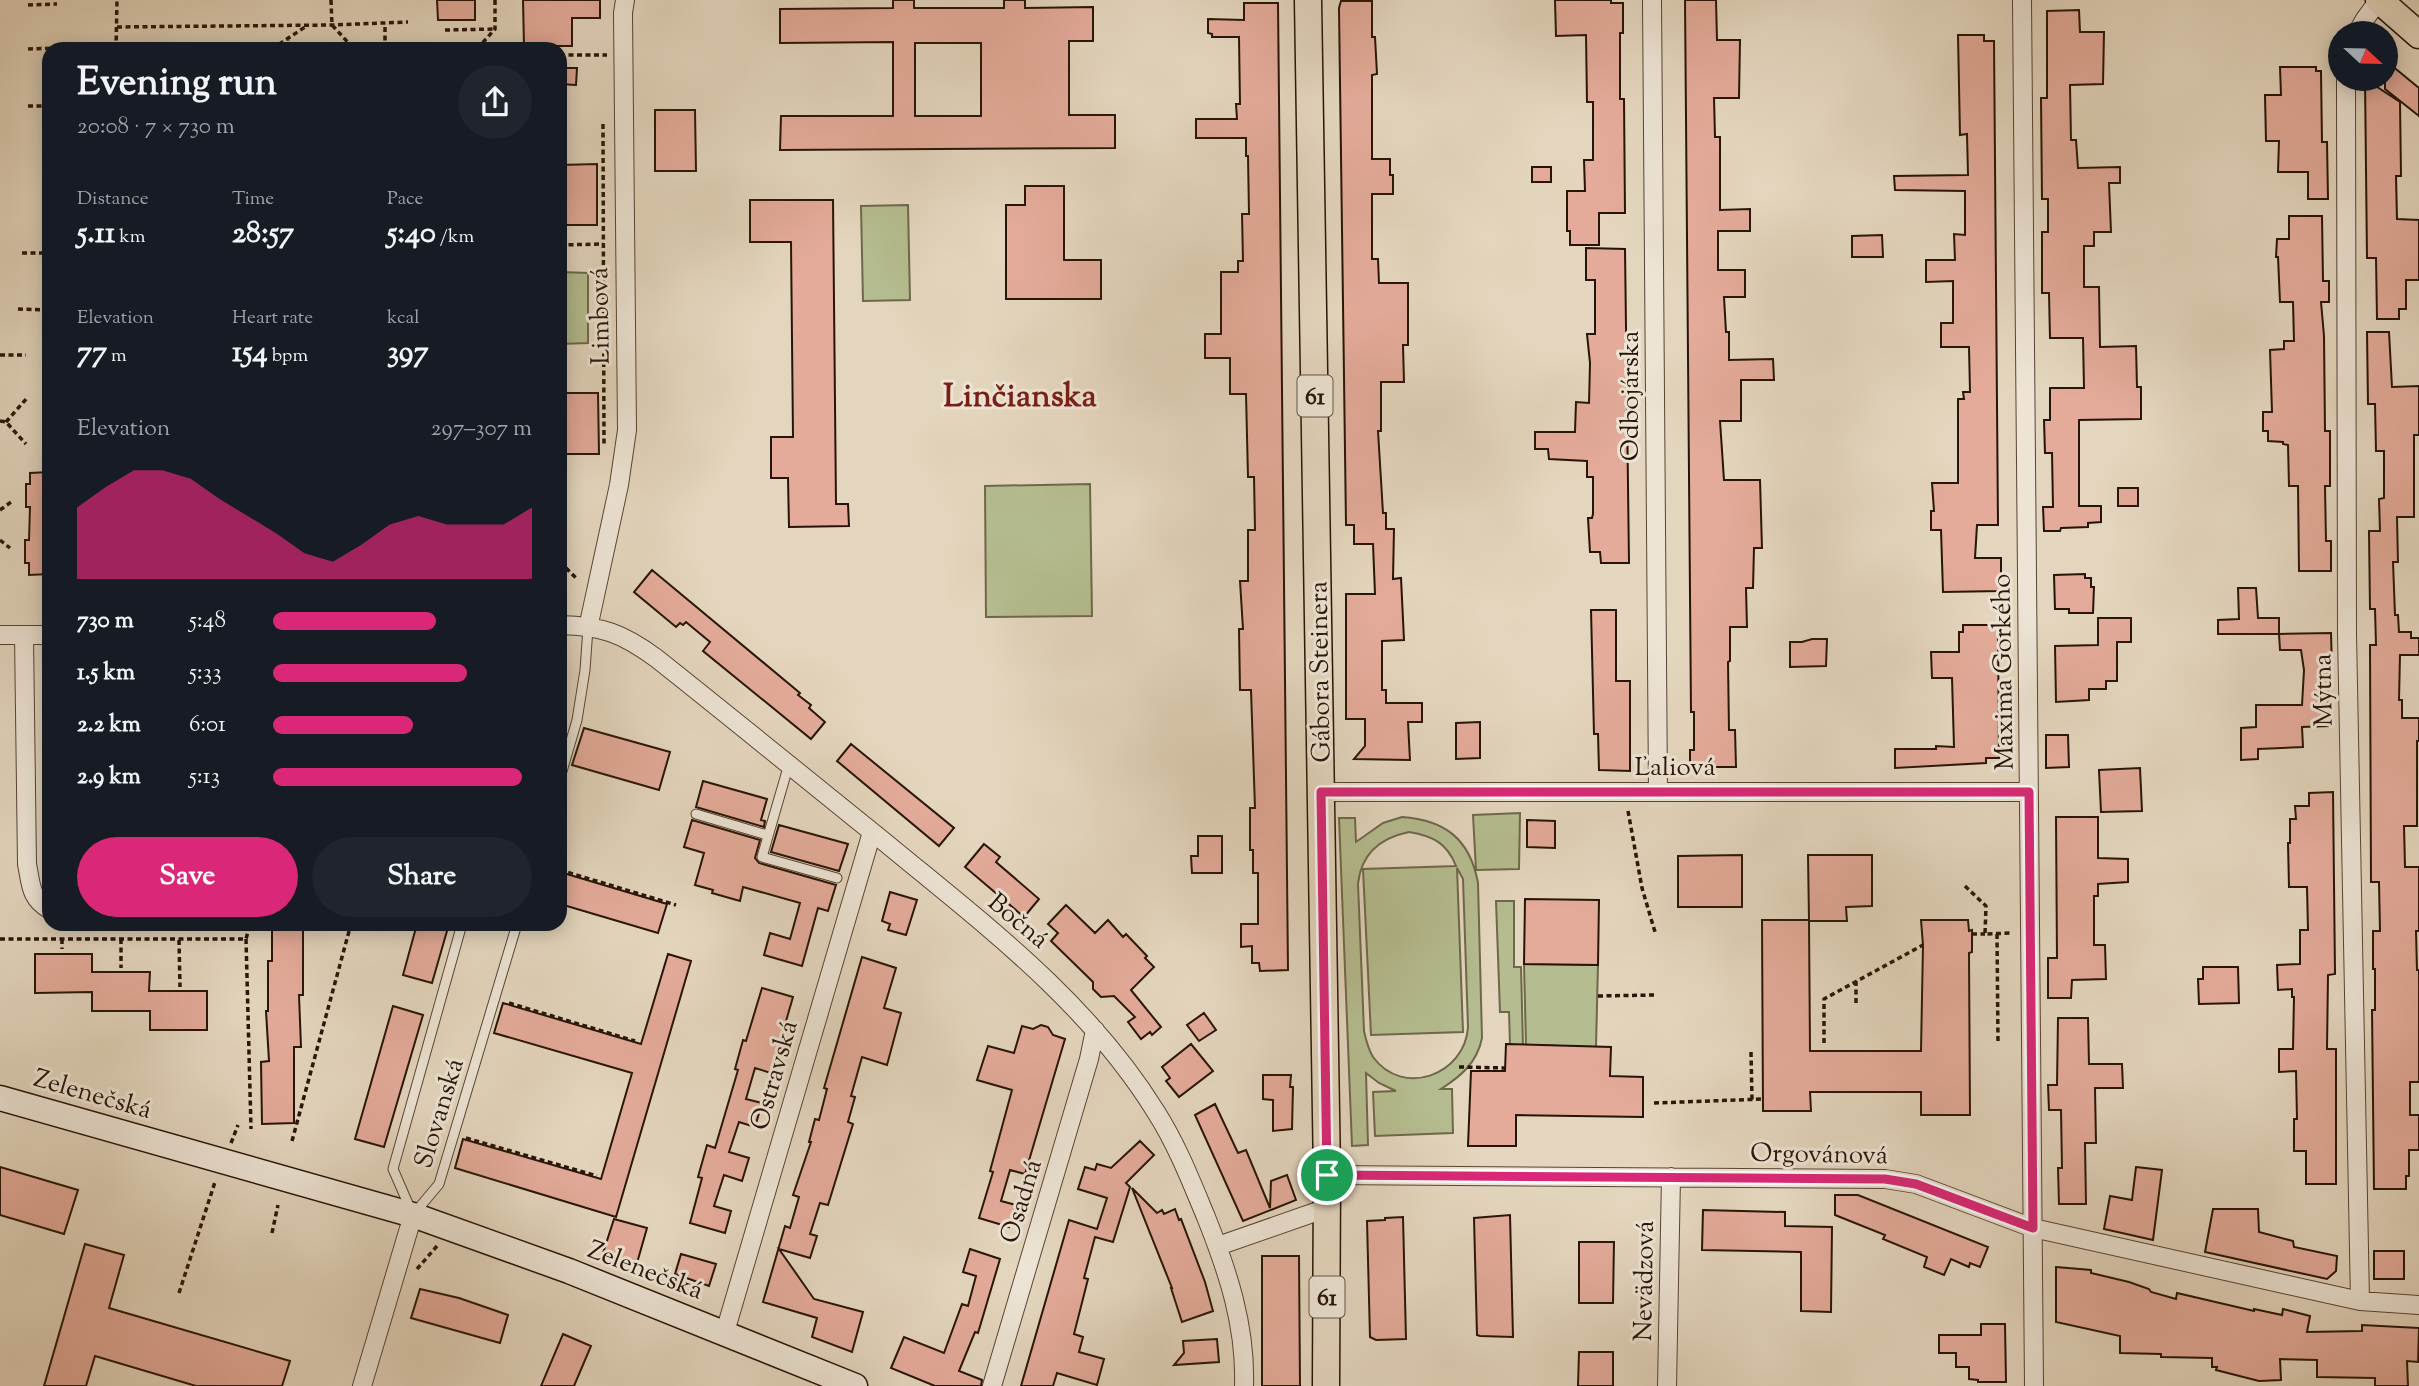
<!DOCTYPE html>
<meta charset="utf-8">
<style>
:root{--surface:#171b24;--page:#20242c;--text:#f1f3f6;--muted:#9ea1a6;--accent:#db2777}
body{margin:0;font-family:"Sorts Mill Goudy",serif;background:var(--page);color:var(--text);height:100vh;display:flex;flex-direction:column;font-size:26px;white-space:nowrap}
*{box-sizing:border-box;margin:0}
p{font-size:23px;color:var(--muted)}
.icon{flex:none;width:38px;height:38px;fill:none;stroke:currentColor;stroke-width:2;stroke-linecap:round;stroke-linejoin:round}
.map{position:relative;flex:1;overflow:hidden}
.drawer{position:absolute;left:42px;top:42px;width:525px;height:889px;display:flex;flex-direction:column;background:var(--surface);border-radius:21px;box-shadow:0 4px 18px #0003}
.drawer>*{flex:none}
.needle{width:46px;rotate:112deg}
.buttons{position:absolute;left:2328px;top:21px;display:grid;gap:14px}
.buttons a{display:grid;place-items:center;width:70px;height:70px;border-radius:50%;background:var(--surface);box-shadow:0 4px 18px #0003;font-size:35px}
.pin{position:absolute;display:grid;place-items:center;width:60px;height:60px;color:#fff;margin:-30px;border:4px solid #fff;border-radius:50%;box-shadow:0 2px 7px #0007}
.round{display:grid;place-items:center;flex:none;width:74px;height:74px;border-radius:37px;background:var(--page)}
.head{display:flex;align-items:center;justify-content:space-between;height:119px;padding:0 35px}
h1{font-size:38px;font-weight:700;line-height:52px}
.stats{display:grid;grid-template-columns:repeat(3,1fr);gap:10px;height:119px;padding:7px 35px}
.stats div{display:grid;align-content:center}
.stats b{font-size:30px;font-weight:700}
.stats small{font-size:19px;font-weight:400}
.stats p{font-size:19px}
.chart{height:196px;padding:14px 35px}
.chart p{display:flex;justify-content:space-between}
.chart svg{width:100%;height:126px;margin-top:7px;fill:var(--accent);opacity:.7}
.primary-button{display:flex;gap:14px;margin-top:auto;padding:14px 35px}
.primary-button a{flex:1;height:80px;border-radius:42px;background:var(--accent);color:#fff;font-size:28px;font-weight:700;line-height:80px;text-align:center}
.primary-button a+a{background:var(--page);color:var(--text)}
ul{padding:0 35px;list-style:none;font-size:23px}
li{display:grid;grid-template-columns:112px 84px 1fr;align-items:center;height:52px}
li i{height:18px;border-radius:9px;background:var(--accent)}
.map>svg:first-child{display:block}
.green{fill:#b5bd90;stroke:#6e684b;stroke-width:2;fill-rule:evenodd}
.building{fill:#e4ab9a;stroke:#281406;stroke-width:2;fill-rule:evenodd}
.lines{fill:none;stroke-linecap:round;stroke-linejoin:round}
.lane-casing{stroke:#574434;stroke-width:11}
.street-casing{stroke:#574434;stroke-width:20}
.secondary-casing{stroke:#281406;stroke-width:27}
.primary-casing{stroke:#281406;stroke-width:29}
.path{stroke:#281406;stroke-width:3.5;stroke-dasharray:5 3.5;stroke-linecap:butt}
.lane{stroke:#ede4d5;stroke-width:9}
.street{stroke:#ede4d5;stroke-width:18}
.secondary{stroke:#ede4d5;stroke-width:24}
.primary{stroke:#e4d6be;stroke-width:26}
.route-casing{stroke:#fff;stroke-width:14}
.route{stroke:#db2777;stroke-width:9}
.labels{text-anchor:middle;stroke-width:6;stroke-linejoin:round;paint-order:stroke}
.shield{fill:#ede4d5;stroke:#635244;stroke-width:2}
.shield-label{font-size:24px;font-weight:bold;fill:#281406}
.street-label{font-size:26px;fill:#281406;stroke:#ede4d5}
.district-label{font-size:33px;font-weight:bold;fill:#7a1f14;stroke:#ede4d5}
</style>
<div class="map">
<svg width="2419" height="1386" viewBox="0 0 2419 1386">
<rect width="100%" height="100%" fill="#e4d6be"/>
<filter id="stains"><feTurbulence type="fractalNoise" baseFrequency=".00286" numOctaves="4"/><feColorMatrix values="0 0 0 0 .2 0 0 0 0 .09 0 0 0 0 .02 0 0 0 .5 -.17"/></filter>
<radialGradient id="worn" r=".72"><stop offset=".6" stop-color="#630" stop-opacity="0"/><stop offset="1" stop-color="#630" stop-opacity=".3"/></radialGradient>
<path class="green" d="M908,205L910,300L863,301L861,206Z
M560,272L588,273V343L560,344Z
M1090,484L1092,616L986,617L985,486Z
M1520,813L1519,869L1476,870L1473,815Z
M1402,817C1445,820 1470,839 1478,883L1482,1038C1477,1063 1461,1076 1441,1089H1452L1453,1133L1375,1136L1373,1092L1396,1091L1379,1083L1366,1073L1368,1145L1352,1146L1339,818H1355L1356,842L1383,823ZM1409,832C1433,836 1447,843 1456,866L1363,869L1371,1035L1463,1032L1457,868L1463,879L1468,1027C1465,1075 1403,1098 1373,1057C1368,1049 1366,1040 1364,1031L1358,884C1361,853 1380,838 1409,832Z
M1496,901H1514V967H1521L1523,1045H1510L1509,1012H1500Z
M1524,964L1598,965L1596,1047L1526,1045Z"/>
<path class="building" d="M437,0H475V20H438Z
M523,0H600V18H572V46H524Z
M893,0H914V8H1004V0H1025V8L1093,7V41H1069V115H1115V148L780,150L781,116H893V42L780,43V9L893,8ZM915,43H981V116H915Z
M1555,0H1611V3H1623V33H1620V99H1624L1625,213H1599V245H1570V231H1567V191H1585L1584,160H1593V102H1587L1586,35L1556,36Z
M1685,0H1716L1717,40H1740L1739,98H1714L1715,137H1720V210L1750,209V231H1718V270H1745V297H1724L1726,332H1729V360L1773,359L1774,380H1741V421H1720L1724,480H1760L1762,548H1754L1753,588H1746L1747,627H1730V661L1728,662L1729,730H1735L1736,767H1690V750H1694V712H1691Z
M1341,1H1372V37H1375L1377,74L1372,75V159H1390V175H1393V194H1372V259H1378L1379,283H1408V345H1403L1404,382H1381V431H1378L1383,513H1386V529H1394L1393,579L1401,578L1404,640L1382,641V690H1386V703H1422V722H1408L1410,760L1354,759L1365,746V719H1346V594H1375L1373,544H1354V525H1346L1339,8Z
M1244,3H1278L1288,970L1260,971L1259,963H1252V946L1241,947V924H1258V873H1253V850H1250V808H1255L1251,690H1240L1239,629H1243L1240,581H1248V530H1255L1254,477H1248L1246,394H1230V358H1205V334H1221V272H1238V261H1243L1242,214H1249L1248,156H1246V138H1196V119H1237L1236,104H1240L1239,37H1212V34L1208,33V19L1244,20Z
M2079,10L2080,32H2104L2103,84L2070,85L2071,140H2076L2078,168L2120,167V183H2109L2111,232H2094V246H2084V287H2099L2100,347L2136,346L2137,387H2141V419L2079,420V506H2101V522L2088,523V527L2061,528L2060,531H2044L2043,507H2053L2052,453H2045L2044,420H2050V388H2084L2083,338H2050L2049,293H2042V232H2048V199H2042L2041,98H2047V11Z
M1958,35H1984V41H1994L1998,525H1977L1975,558H2001V591L1943,592L1941,530H1931V511H1934L1932,483H1958V399H1964L1963,392H1970L1969,347H1941V323H1953V281L1926,282V260H1955L1954,234L1965,235V191L1895,190L1894,176L1968,175L1967,134L1960,135Z
M2385,60L2419,88V116L2385,89Z
M2280,67H2316V71H2321L2322,142H2327L2328,199H2308V172H2278L2279,141H2266L2265,95H2281Z
M560,68H577L576,85L560,84Z
M2365,79L2400,102L2401,176H2396L2397,219L2419,220V280H2406V309H2399V319H2377L2376,258H2367Z
M655,110H695L696,171H655Z
M597,164V225H560V165Z
M1532,167H1551V182H1532Z
M1025,186H1064V260H1101V299H1006V205H1025Z
M750,200H833L836,504H848L849,526L789,527L788,478H771V437H793L791,242H750Z
M2289,216H2322L2323,281H2329V302H2321L2324,336L2325,431H2330V486H2325L2326,541H2331V571H2299L2298,486H2289L2288,445L2283,444V442L2268,441V431H2263V412H2272L2270,350L2284,349V341H2294L2293,302H2280L2278,257H2276L2277,239H2289Z
M1882,235L1883,257H1852V236Z
M1586,248L1625,249L1629,563H1601L1600,552H1590L1588,518H1592L1593,514V477H1587V461L1549,459L1548,449H1535V432H1575L1576,402L1589,403L1590,363L1587,334H1595V280H1586Z
M2367,332H2389L2392,387L2419,386V435H2414V517H2397L2398,562H2393L2395,615H2398L2399,632H2411V638H2419V655H2400L2399,700H2402V718H2419V741H2417V826H2404L2405,867H2419V931H2416L2417,970H2419V1082H2410V1115H2419V1150H2409V1176H2406V1189H2374L2372,1010H2375V969H2373V931H2380L2379,882H2371L2370,645H2376L2375,609H2370L2369,531H2380L2379,499L2384,498V451H2376L2375,404H2368Z
M560,393H598L599,454H560Z
M49,472V574L29,575V563H25V540H29L30,507H26V484H30V473Z
M2118,488H2138V506H2118Z
M652,570L800,693L798,695L811,705L809,708L825,722L811,739L703,651L710,642L686,622L683,625L680,623L676,627L634,592Z
M2085,574V578H2091V587H2094L2093,613H2069V609H2055L2054,575Z
M2238,588H2256L2258,618H2279V634H2218V620L2239,619Z
M1591,610H1616V681H1630V771L1599,770L1598,734H1594Z
M2098,618H2131V642H2117V681H2106V689H2089V700L2056,702L2055,646L2098,645Z
M1963,625H1998L1999,758H1986V763L1895,768V749H1936V746L1954,747L1952,678H1932L1931,652H1959V632H1963Z
M2331,633L2332,670H2327L2329,726L2302,727L2303,747L2258,749V759L2241,760V728L2256,727V705H2302L2304,670L2301,650H2280L2279,634Z
M1812,639H1827L1826,666L1790,667V642H1802Z
M1480,722V758L1456,759V723Z
M584,728L670,752L659,790L572,765Z
M2046,735H2068L2069,767L2046,768Z
M851,744L954,828L939,846L837,761Z
M2140,768L2142,811L2101,812L2099,770Z
M703,781L767,799L761,820L765,821L764,827L696,807Z
M2333,792L2335,974L2328,975L2327,1049H2336V1184H2306V1151H2294V1119H2297L2296,1071L2279,1072V1049H2293L2294,997H2292V989L2278,990L2277,965L2300,964V930H2308L2307,887H2289L2288,843H2290V819H2296L2295,806H2309V793Z
M2056,817H2098V858L2128,859V882L2098,884V896H2094V945H2105L2106,979L2072,980L2071,998H2048V958H2057Z
M692,820L760,840L755,858L759,863L836,885L828,911L818,908L802,966L764,955L770,933L790,939L800,903L743,887L740,901L712,893L713,890L695,885L704,853L684,847Z
M1527,820L1555,821V848L1527,847Z
M779,825L848,844L839,871L771,852Z
M1198,836H1222V873H1192L1191,856H1198Z
M984,844L1000,857L996,862L1039,899L1024,917L965,867Z
M1742,855V907H1678V856Z
M1808,855H1872V906L1846,907L1847,921H1809L1810,1051H1921L1923,945L1921,920H1968L1969,931L1972,930V952L1969,953L1970,1115H1921V1092H1810L1811,1111H1763L1762,920H1809Z
M560,872L667,904L658,933L560,904Z
M890,892L917,900L906,935L888,930L890,924L882,921Z
M1525,899L1599,900L1598,965L1524,964Z
M1066,905L1095,933L1108,920L1123,937L1126,934L1147,956L1145,958L1154,967L1131,990L1161,1027L1152,1035L1150,1032L1141,1039L1128,1022L1135,1017L1114,996L1101,997L1093,989V982L1051,941L1058,933L1048,924Z
M272,924H303V995H299L301,1047H294V1123L262,1124L261,1062L269,1061L266,1011H268V961H272Z
M417,924H449L432,983L403,975Z
M35,954H92V972H150L149,991H207V1030H150V1011H92V992L35,993Z
M668,954L691,961L616,1217L455,1168L463,1139L601,1179L632,1073L494,1033L503,1003L641,1044Z
M862,957L896,968L884,1008L901,1013L887,1065L862,1057L851,1096L855,1097L848,1122L853,1124L828,1205L820,1203L810,1234L817,1236L810,1258L779,1249L814,1299L863,1312L852,1352L812,1337L817,1318L763,1302L785,1226L790,1228L799,1197L793,1195L811,1142H809L815,1119L819,1120L827,1089L824,1088Z
M2203,967H2238L2239,1003L2199,1004L2198,979H2203Z
M762,988L793,997L771,1073L755,1068L746,1099L762,1103L755,1127L739,1122L729,1152L749,1158L742,1181L724,1175L714,1206L731,1211L725,1233L690,1223L702,1178L698,1177L707,1145L715,1148L738,1070L735,1069L743,1040L746,1041Z
M393,1006L423,1015L384,1147L355,1139Z
M1204,1013L1216,1030L1199,1041L1187,1025Z
M2058,1018H2088L2089,1064H2122L2123,1088H2095L2096,1143H2085L2086,1204H2059L2058,1168H2062L2061,1110H2049L2048,1085H2057Z
M1041,1025L1048,1027L1053,1035L1065,1039L1025,1174L1010,1170L1001,1201L1016,1205L1009,1227L979,1218L993,1172L990,1171L1012,1090L977,1080L988,1046L1014,1053L1022,1026L1033,1029Z
M1191,1044L1213,1071L1179,1097L1166,1081L1170,1078L1162,1067Z
M1506,1044L1611,1047L1610,1076L1643,1077V1117L1516,1115V1146H1468L1471,1071H1505Z
M1263,1075H1291L1290,1087H1293L1292,1129L1273,1131V1100L1263,1099Z
M1215,1104L1238,1153L1246,1150L1270,1208L1271,1181L1287,1175L1296,1200L1243,1221L1195,1115Z
M1140,1141L1154,1155L1126,1183L1130,1187L1113,1242L1095,1237L1084,1278L1088,1279L1074,1334L1083,1337L1079,1352L1104,1359L1097,1385L1057,1373L1053,1386H1021L1069,1220L1097,1229L1107,1198L1078,1189L1085,1167L1095,1170L1097,1164L1111,1168Z
M0,1167L78,1190L64,1234L0,1215Z
M2136,1167L2162,1170L2153,1240L2104,1229L2110,1196L2132,1200Z
M1132,1188L1157,1213L1162,1210L1164,1214L1175,1209L1179,1220L1181,1219L1205,1282L1213,1311L1182,1322L1171,1288H1172Z
M1835,1195H1858L1988,1247L1980,1267L1970,1263L1969,1267L1951,1259L1944,1275L1924,1267L1927,1257L1883,1239L1885,1235L1835,1215Z
M2213,1209H2258L2259,1232L2293,1241L2294,1247L2337,1256L2336,1271L2327,1279L2205,1252Z
M1703,1210L1785,1212V1226L1832,1227L1831,1312L1801,1311V1252L1702,1250Z
M1510,1215L1513,1337L1480,1336L1477,1335L1474,1218Z
M1403,1217L1406,1339L1376,1340L1370,1337L1367,1221L1385,1220V1218Z
M614,1219L647,1228L637,1263L603,1253Z
M1579,1242H1614L1613,1303H1579Z
M85,1244L124,1255L109,1308L290,1361L282,1386H196L95,1356L86,1386H44Z
M970,1249L1000,1259L978,1333L975,1332L959,1371L982,1380L981,1386H935L891,1368L904,1337L944,1353L962,1304L968,1306L976,1276L963,1272Z
M2374,1251H2404V1279H2374Z
M681,1254L716,1264L709,1286L675,1274Z
M1262,1256H1299L1300,1386H1262Z
M2056,1267L2091,1270V1273L2129,1282L2149,1289L2151,1292L2176,1299L2177,1293L2254,1311V1309L2282,1315L2283,1309L2310,1316L2307,1332L2362,1331V1325L2419,1328L2418,1362L2407,1361L2408,1386H2375V1378L2317,1377V1360L2280,1359L2281,1380L2259,1381L2216,1370L2217,1367H2212V1358L2161,1357V1354L2120,1353V1336L2056,1322Z
M420,1289L459,1298L508,1315L500,1343L411,1318Z
M1981,1324H2005L2006,1382H1978V1380L1969,1379V1367H1956V1353H1939V1335H1981Z
M563,1334L591,1346L574,1386H541Z
M1217,1339L1219,1362L1174,1365L1184,1353L1183,1341Z
M1579,1352H1613V1386H1578Z"/>
<g class="lines">
<g class="lane-casing">
<path id="lane" d="M789,764L762,857L837,878
M560,778L577,720L585,670L588,628
M696,814L767,835
M462,924L393,1169L413,1215L439,1184L517,924"/>
</g>
<g class="street-casing">
<path id="street" d="M1652,0L1658,792
M2022,0L2034,1386
M2357,33L2365,19L2379,0
M2346,79L2347,634L2360,1301
M560,625C602,626 622,633 656,658C733,719 810,782 887,844C985,925 1088,1002 1156,1112C1177,1145 1191,1181 1206,1217C1228,1272 1246,1326 1244,1386
M588,628L619,485L627,430L623,13L625,0
M0,635H49
M24,635L27,864C31,884 30,898 49,909
M1321,792H2029
M1327,1175L1885,1179L1916,1184L2033,1228L2360,1301L2419,1305
M1218,1246L1327,1208
M725,1332L872,832
M362,1386L413,1215
M992,1386L1089,1059L1095,1030
M1667,1386L1671,1177"/>
</g>
<g class="secondary-casing">
<path id="secondary" d="M0,1098L413,1215L569,1271L855,1386"/>
</g>
<g class="primary-casing">
<path id="primary" d="M1308,0L1327,1175L1326,1386
M2379,0L2419,35"/>
</g>
<path class="path" d="M331,0L332,25L354,49
M28,5L57,4
M117,27L332,25L408,22
M445,30L495,29
M28,49L57,48
M116,49L117,0
M272,49L305,27
M288,49V38
M385,49V24
M477,49L495,29V0
M560,55H607
M28,106H44
M603,124L604,445
M560,245L603,244
M22,253H49
M18,309L49,310
M0,355H26
M0,421L6,422L26,444
M6,422L27,398
M0,510L11,502
M0,540L10,548
M560,562L578,580
M1628,811L1642,888L1655,932
M560,870L676,905
M1965,886L1986,906L1985,934L2012,933
M1972,934H1985
M1997,934L1998,1043
M0,939H246L250,924
M62,939V949
M121,939V968
M246,939L251,1129
M179,940L180,987
M1598,996L1655,995
M509,1003L635,1041
M1856,1003V981
M1824,1043V999L1923,945
M1751,1052L1752,1100
M1459,1067L1505,1068
M1654,1103L1763,1099
M466,1138L597,1176
M292,1141L351,924
M231,1143L238,1125
M272,1233L278,1205
M417,1269L437,1246
M179,1293L215,1182"/>
<use href="#lane" class="lane"/>
<use href="#street" class="street"/>
<use href="#secondary" class="secondary"/>
<use href="#primary" class="primary"/>
</g>
<g class="lines">
<g class="route-casing">
<path id="route" d="M1321,792H2029L2033,1228L1916,1184L1885,1179L1327,1175Z"/>
</g>
<use href="#route" class="route"/>
</g>
<g class="labels">
<g class="shield">
<rect x="1297.5" y="375.5" width="35" height="41" rx="5"/>
<rect x="1309.5" y="1276.5" width="35" height="41" rx="5"/>
</g>
<g class="shield-label">
<text x="1315" y="404">61</text>
<text x="1327" y="1305">61</text>
</g>
<g class="street-label">
<text transform="translate(599 316) rotate(-91)" y="9">Limbová</text>
<text transform="translate(1629 396) rotate(-90)" y="9">Odbojárska</text>
<text transform="translate(1319 672) rotate(-91)" y="9">Gábora Steinera</text>
<text transform="translate(2002 672) rotate(-91)" y="9">Maxima Gorkého</text>
<text transform="translate(2322 690) rotate(-91)" y="9">Mýtna</text>
<text x="1675" y="775">Ľaliová</text>
<text transform="translate(1019 920) rotate(40)" y="9">Bočná</text>
<text transform="translate(773 1075) rotate(-74)" y="9">Ostravská</text>
<text transform="translate(93 1093) rotate(16)" y="9">Zelenečská</text>
<text transform="translate(438 1113) rotate(-73)" y="9">Slovanská</text>
<text transform="translate(1819 1153) rotate(1)" y="9">Orgovánová</text>
<text transform="translate(1020 1201) rotate(-73)" y="9">Osadná</text>
<text transform="translate(646 1269) rotate(21)" y="9">Zelenečská</text>
<text transform="translate(1643 1281) rotate(-89)" y="9">Nevädzová</text>
</g>
<g class="district-label">
<text x="1020" y="406">Linčianska</text>
</g>
</g>
<rect width="100%" height="100%" filter="url(#stains)"/>
<rect width="100%" height="100%" fill="url(#worn)"/>
</svg>
<div class="buttons">
<a><svg class="needle" viewBox="-14 -14 28 28"><path d="M0-13l5 13h-10z" fill="#e53935"/><path d="M0 13l5-13h-10z" fill="#9ea1a6"/></svg></a>
</div>
<div class="pin" style="left:1327px;top:1175px;background:#1e9e55"><svg class="icon" aria-label="arrive" viewBox="0 0 24 24"><path d="M6 21V4h12l-3 4 3 4H6"/></svg></div>
<section class="drawer">
<div class="head"><div><h1>Evening run</h1><p>20:08 · 7 × 730 m</p></div><a class="round"><svg class="icon" aria-label="share" viewBox="0 0 24 24"><path d="M12 15V3M7 8l5-5 5 5M5 13v7h14v-7"/></svg></a></div>
<div class="stats">
<div><p>Distance</p><b>5.11<small> km</small></b></div>
<div><p>Time</p><b>28:57</b></div>
<div><p>Pace</p><b>5:40<small> /km</small></b></div>
</div>
<div class="stats">
<div><p>Elevation</p><b>77<small> m</small></b></div>
<div><p>Heart rate</p><b>154<small> bpm</small></b></div>
<div><p>kcal</p><b>397</b></div>
</div>
<div class="chart"><p><span>Elevation</span>297–307 m</p>
<svg viewBox="0 0 160 44" preserveAspectRatio="none"><path d="M0 44V19L10 12L20 6L30 6L40 9L50 16L60 22L70 28L80 35L90 38L100 32L110 25L120 22L130 25L140 25L150 25L160 19V44z"/></svg>
</div>
<ul>
<li><b>730 m</b>5:48<i style="width:63%"></i></li>
<li><b>1.5 km</b>5:33<i style="width:75%"></i></li>
<li><b>2.2 km</b>6:01<i style="width:54%"></i></li>
<li><b>2.9 km</b>5:13<i style="width:96%"></i></li>
</ul>
<div class="primary-button"><a>Save</a><a>Share</a></div>
</section>
</div>
